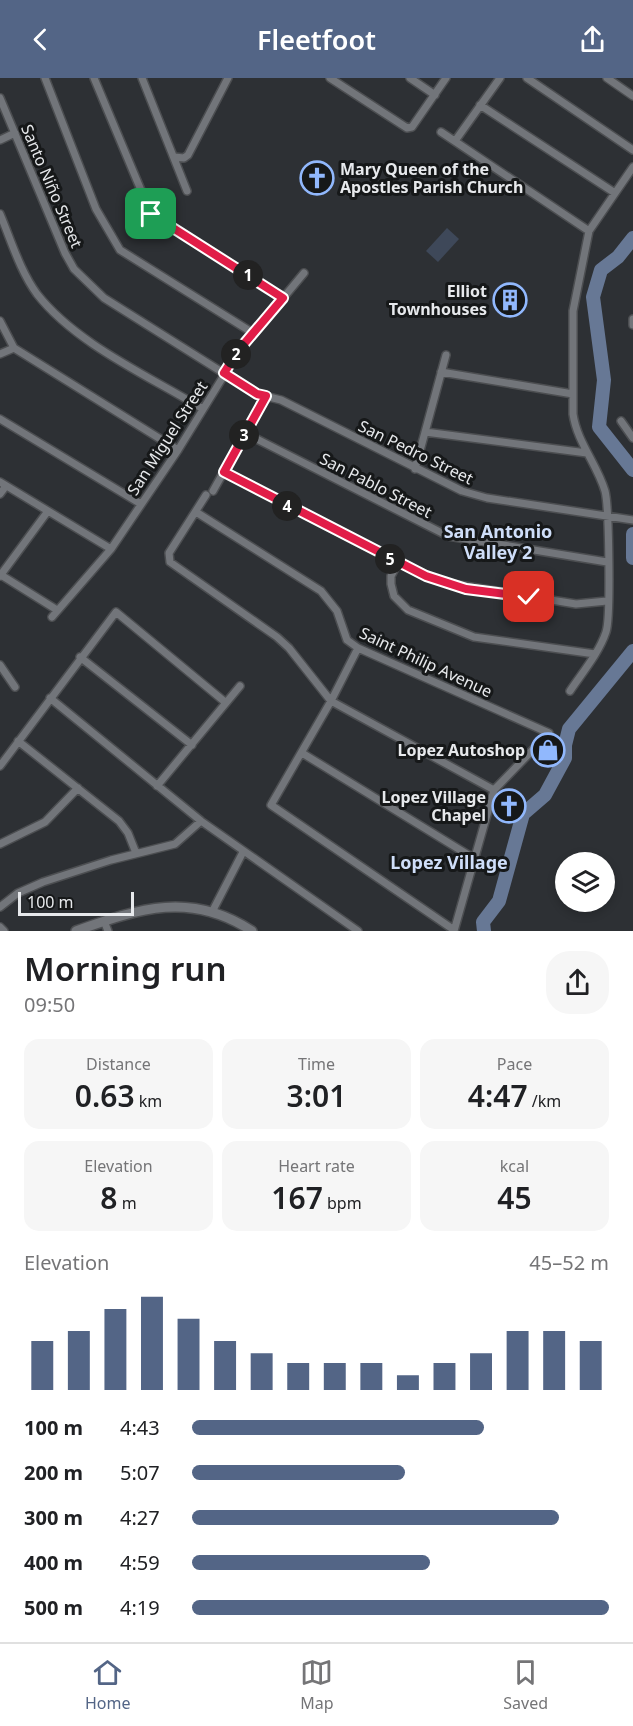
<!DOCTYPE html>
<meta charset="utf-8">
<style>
:root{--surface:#fff;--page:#f6f6f6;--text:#202124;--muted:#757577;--line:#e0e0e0;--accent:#536586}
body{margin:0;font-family:"Noto Sans",sans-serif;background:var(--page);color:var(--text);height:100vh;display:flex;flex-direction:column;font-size:22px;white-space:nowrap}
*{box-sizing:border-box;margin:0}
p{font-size:20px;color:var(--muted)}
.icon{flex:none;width:33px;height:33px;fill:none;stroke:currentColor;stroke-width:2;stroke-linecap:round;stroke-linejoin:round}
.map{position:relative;height:853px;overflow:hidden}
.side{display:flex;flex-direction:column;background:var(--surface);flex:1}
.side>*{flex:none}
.tools{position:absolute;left:555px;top:774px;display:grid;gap:12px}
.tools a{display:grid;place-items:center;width:60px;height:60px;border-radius:50%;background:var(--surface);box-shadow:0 3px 9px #0003;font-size:30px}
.scale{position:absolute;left:18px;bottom:15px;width:116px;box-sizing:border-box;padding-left:6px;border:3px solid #e7e9ec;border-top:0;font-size:16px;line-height:21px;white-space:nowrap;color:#e7e9ec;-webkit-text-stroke:4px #161819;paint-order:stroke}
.pin{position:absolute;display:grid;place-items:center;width:51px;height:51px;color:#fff;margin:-26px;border-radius:12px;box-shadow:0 3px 9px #0006}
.km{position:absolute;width:30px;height:30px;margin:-15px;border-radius:50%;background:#222;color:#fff;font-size:16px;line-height:30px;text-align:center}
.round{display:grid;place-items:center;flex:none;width:63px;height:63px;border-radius:24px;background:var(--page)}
.headline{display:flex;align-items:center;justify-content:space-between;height:102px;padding:0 24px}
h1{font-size:33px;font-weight:600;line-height:45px}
.figures{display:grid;grid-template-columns:repeat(3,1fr);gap:9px;height:102px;padding:6px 24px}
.figures div{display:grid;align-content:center;border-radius:15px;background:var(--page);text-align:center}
.figures b{font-size:30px;font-weight:600}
.figures small{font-size:16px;font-weight:400}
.figures p{font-size:16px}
.chart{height:168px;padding:12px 24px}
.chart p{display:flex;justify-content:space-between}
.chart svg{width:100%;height:108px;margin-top:6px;stroke:var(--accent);stroke-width:6}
ul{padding:0 24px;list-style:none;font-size:20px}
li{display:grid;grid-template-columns:96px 72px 1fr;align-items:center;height:45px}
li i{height:15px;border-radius:8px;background:var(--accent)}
header{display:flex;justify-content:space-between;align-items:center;height:78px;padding:0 24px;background:var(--accent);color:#fff;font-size:27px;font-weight:600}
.menu{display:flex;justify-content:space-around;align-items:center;height:84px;border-top:2px solid var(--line);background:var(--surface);font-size:16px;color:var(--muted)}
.menu a{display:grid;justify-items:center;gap:3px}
.menu .current{color:var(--accent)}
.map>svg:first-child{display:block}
.green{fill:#3e4859}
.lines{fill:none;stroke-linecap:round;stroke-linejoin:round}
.river{stroke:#677895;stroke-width:14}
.street-casing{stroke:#4c4e51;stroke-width:10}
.secondary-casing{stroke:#4c4e51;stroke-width:12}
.street{stroke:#72757a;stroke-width:7}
.secondary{stroke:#72757a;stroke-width:9}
.route-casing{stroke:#fff;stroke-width:12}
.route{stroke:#e11d48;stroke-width:8}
.labels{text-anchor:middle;stroke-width:6;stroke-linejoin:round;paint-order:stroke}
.poi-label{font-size:16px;font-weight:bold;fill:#e7e9ec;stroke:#161819;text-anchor:end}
.street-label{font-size:16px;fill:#e7e9ec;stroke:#161819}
.neighbourhood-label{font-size:18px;font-weight:bold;fill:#cfdef9;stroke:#161819}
</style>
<header><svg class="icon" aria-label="back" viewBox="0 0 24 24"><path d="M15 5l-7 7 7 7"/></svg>Fleetfoot<svg class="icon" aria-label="share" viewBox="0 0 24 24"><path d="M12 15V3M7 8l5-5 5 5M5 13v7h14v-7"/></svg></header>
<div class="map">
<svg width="633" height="853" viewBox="0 0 633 853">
<rect width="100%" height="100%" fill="#2d3034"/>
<path class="green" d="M447,150L459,161L438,184L426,173Z"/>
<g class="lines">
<path class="river" d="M633,160L618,179L601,192L593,219L604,302L599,349L633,392
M633,456V480
M484,853L483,844L499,823L523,736L545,717L565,680V667L569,651L633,573"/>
<g class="street-casing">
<path id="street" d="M45,0L96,131L120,172L253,255
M94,0L151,136L283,220
M142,0L187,113
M330,0L407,50L412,49L446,0
M410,0L435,17
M527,0L633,72
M607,0L633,18
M0,20L65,175L74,191L104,220L257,316L281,322L462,413L487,420L633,442
M480,27L615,115
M441,54L589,153
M0,62L15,55
M455,63L500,0
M174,79L184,80L188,77L228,0
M0,136C11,162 20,193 37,216C76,266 149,298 203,331
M633,241V247
M0,243L14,270
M14,270L178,372
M0,276L14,270
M441,294L573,316
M0,341L141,426
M621,343L633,360
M425,354L587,375
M245,355L448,458L607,484
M415,391L446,277
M224,394L398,485L446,505L576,526L607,523
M0,404L111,471
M213,413L266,318
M0,416L6,408
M206,417L169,475L170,484L277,559L289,570L331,623L494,712
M196,434L321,513L337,533L347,562L358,570L549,655L494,712L454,853
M398,485L391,498V506L394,518L408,532L474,559L595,576
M1,497L57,532
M0,498L48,433
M52,539L111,471L178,372L239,273L304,195
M358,570L331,623L271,727L454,852
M80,579L192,667
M0,587L15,609
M570,613C582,595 599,575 606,554C611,540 609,428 605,413C597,386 577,364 573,336V233L589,153L633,89
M50,620L201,743L358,853
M18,663L119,743L128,755L136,775
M302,675L475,781
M0,688L116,534L225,624
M157,708L240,608
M0,766L45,744L78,710
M0,829L18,815L43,804L111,782L175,766L201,743
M212,834L243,774
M104,843L108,853
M0,849L4,853"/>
</g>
<g class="secondary-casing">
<path id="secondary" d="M76,853C140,830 191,813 252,853"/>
</g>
<use href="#street" class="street"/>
<use href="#secondary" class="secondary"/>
</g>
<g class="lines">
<g class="route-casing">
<path id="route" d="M151,136L283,220L238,273L224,295L257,316L266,318L224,394L426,498L466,511L529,519"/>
</g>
<use href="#route" class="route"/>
</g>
<defs>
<g id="church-ring" transform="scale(1.725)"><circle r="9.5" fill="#161819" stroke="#91b8fd" stroke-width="1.5"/><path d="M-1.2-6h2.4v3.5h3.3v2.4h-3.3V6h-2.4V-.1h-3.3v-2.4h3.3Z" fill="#91b8fd"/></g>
<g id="building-ring" transform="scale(1.725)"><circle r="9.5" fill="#161819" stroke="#91b8fd" stroke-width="1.5"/><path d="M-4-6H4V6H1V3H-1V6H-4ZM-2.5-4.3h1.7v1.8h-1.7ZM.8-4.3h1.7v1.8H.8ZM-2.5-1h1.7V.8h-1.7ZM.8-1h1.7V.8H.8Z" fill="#91b8fd"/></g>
<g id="shop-ring" transform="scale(1.725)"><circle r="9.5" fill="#161819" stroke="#91b8fd" stroke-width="1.5"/><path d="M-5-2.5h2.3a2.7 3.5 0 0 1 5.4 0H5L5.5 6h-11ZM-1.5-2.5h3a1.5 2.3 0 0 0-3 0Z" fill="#91b8fd"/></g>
</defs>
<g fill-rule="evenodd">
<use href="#church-ring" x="317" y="100"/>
<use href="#building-ring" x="510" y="222"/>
<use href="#shop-ring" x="548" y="672"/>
<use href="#church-ring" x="509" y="728"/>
</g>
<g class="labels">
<g class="poi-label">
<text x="340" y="97" text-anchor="start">Mary Queen of the<tspan x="340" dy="18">Apostles Parish Church</tspan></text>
<text x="487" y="219">Elliot<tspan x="487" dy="18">Townhouses</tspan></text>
<text x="525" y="678">Lopez Autoshop</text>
<text x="486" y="725">Lopez Village<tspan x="486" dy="18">Chapel</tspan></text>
</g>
<g class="street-label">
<text transform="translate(52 108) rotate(67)" y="6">Santo Niño Street</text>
<text transform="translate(167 360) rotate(-57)" y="6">San Miguel Street</text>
<text transform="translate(416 374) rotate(26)" y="6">San Pedro Street</text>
<text transform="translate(376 407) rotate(27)" y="6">San Pablo Street</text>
<text transform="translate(426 584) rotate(25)" y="6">Saint Philip Avenue</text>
</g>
<g class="neighbourhood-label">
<text x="498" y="460">San Antonio<tspan x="498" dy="21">Valley 2</tspan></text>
<text x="449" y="791">Lopez Village</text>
</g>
</g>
</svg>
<div class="tools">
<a><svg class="icon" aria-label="layers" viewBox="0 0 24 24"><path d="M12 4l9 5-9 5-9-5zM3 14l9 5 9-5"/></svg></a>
</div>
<div class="scale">100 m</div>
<div class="pin" style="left:151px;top:136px;background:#1e9e55"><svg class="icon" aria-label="arrive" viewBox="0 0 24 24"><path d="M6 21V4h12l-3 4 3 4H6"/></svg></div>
<div class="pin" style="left:529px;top:519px;background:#d93025"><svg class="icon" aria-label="check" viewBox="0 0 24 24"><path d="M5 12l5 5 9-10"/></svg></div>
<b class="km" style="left:248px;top:197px">1</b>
<b class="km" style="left:236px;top:276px">2</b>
<b class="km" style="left:244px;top:357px">3</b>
<b class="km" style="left:287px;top:428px">4</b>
<b class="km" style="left:390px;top:481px">5</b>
</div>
<section class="side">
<div class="headline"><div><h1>Morning run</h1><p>09:50</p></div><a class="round"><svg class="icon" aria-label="share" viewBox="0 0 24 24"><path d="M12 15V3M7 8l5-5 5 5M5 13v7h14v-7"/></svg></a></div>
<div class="figures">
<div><p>Distance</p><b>0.63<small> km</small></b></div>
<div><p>Time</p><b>3:01</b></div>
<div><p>Pace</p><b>4:47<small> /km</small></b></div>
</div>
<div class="figures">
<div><p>Elevation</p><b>8<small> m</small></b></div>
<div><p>Heart rate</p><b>167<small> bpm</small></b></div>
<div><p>kcal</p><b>45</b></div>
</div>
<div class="chart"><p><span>Elevation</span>45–52 m</p>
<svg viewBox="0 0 160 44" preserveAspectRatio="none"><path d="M5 44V24M15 44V20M25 44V11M35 44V6M45 44V15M55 44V24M65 44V29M75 44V33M85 44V33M95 44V33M105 44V38M115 44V33M125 44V29M135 44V20M145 44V20M155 44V24"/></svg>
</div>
<ul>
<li><b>100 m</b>4:43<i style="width:70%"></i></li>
<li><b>200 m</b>5:07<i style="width:51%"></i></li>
<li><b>300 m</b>4:27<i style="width:88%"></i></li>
<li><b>400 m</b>4:59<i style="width:57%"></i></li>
<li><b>500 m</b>4:19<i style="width:100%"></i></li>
</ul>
</section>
<nav class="menu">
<a class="current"><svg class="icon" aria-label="home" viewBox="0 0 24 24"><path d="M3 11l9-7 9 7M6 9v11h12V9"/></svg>Home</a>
<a><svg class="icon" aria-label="map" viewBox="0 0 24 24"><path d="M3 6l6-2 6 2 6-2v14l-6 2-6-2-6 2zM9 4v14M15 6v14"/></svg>Map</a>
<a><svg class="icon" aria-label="saved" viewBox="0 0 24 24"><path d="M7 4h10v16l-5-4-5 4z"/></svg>Saved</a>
</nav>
